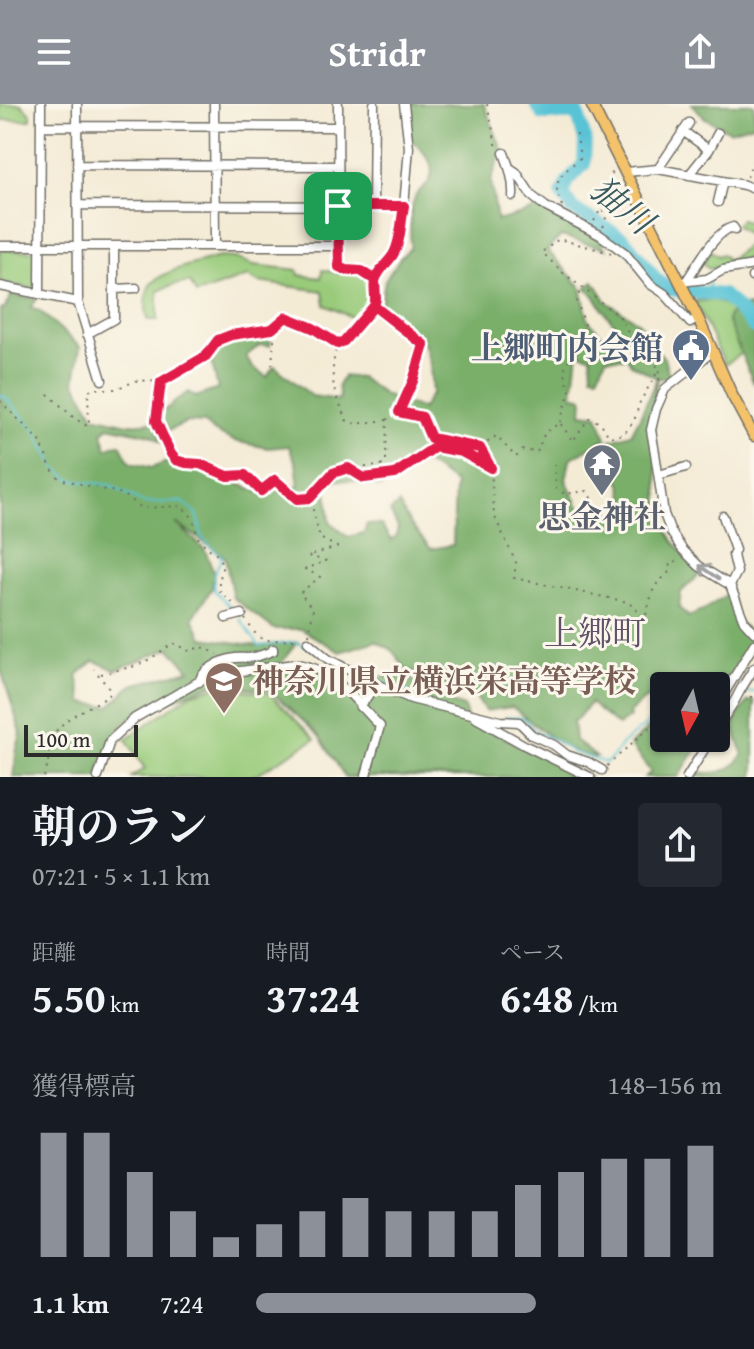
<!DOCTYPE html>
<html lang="ja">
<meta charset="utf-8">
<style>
:root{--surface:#171b24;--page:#242831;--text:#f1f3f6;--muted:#9ea1a6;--accent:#8c9099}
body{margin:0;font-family:"Gentium Book Plus","Noto Serif JP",serif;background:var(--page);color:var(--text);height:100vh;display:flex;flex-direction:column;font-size:30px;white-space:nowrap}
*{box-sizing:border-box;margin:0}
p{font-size:26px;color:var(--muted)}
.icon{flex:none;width:44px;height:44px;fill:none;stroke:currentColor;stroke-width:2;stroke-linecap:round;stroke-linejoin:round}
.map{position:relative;height:673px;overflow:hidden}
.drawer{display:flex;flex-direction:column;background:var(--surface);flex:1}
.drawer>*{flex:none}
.needle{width:52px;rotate:188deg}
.buttons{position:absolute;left:650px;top:568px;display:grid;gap:16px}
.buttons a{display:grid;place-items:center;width:80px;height:80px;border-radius:8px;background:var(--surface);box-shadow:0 2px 6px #0004;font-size:40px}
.scale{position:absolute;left:24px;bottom:20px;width:114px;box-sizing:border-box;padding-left:8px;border:4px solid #2b2b2b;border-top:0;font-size:22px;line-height:28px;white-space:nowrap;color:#2b2b2b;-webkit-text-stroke:6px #fbf7ec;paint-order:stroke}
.pin{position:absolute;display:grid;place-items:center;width:68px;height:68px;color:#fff;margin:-34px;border-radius:16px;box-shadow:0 4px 12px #0006}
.round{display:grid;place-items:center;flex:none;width:84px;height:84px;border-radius:8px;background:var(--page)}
.overview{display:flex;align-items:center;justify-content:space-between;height:136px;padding:0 32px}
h1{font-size:44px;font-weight:700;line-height:60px}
.figures{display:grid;grid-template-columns:repeat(3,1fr);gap:12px;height:136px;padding:8px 32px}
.figures div{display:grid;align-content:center}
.figures b{font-size:40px;font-weight:700}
.figures small{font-size:22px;font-weight:400}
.figures p{font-size:22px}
.chart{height:224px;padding:16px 32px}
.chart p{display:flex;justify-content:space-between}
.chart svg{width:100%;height:144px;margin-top:8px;stroke:var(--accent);stroke-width:6}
ul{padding:0 32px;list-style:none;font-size:26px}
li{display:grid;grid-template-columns:128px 96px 1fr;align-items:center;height:60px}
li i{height:20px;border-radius:10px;background:var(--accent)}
header{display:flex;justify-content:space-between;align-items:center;height:104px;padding:0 32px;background:var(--accent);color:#fff;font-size:36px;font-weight:700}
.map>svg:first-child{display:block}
.green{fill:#99cb7a;stroke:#627b52;stroke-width:2}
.forest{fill:#7aaf6a;stroke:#526d4a;stroke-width:2;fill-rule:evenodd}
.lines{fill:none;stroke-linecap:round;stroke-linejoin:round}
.stream{stroke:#59c3d5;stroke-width:2}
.river{stroke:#59c3d5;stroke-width:14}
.minor-casing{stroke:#716e66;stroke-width:11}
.major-casing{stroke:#716e66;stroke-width:13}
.path{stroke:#716e66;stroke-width:2;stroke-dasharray:2 6;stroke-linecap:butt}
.minor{stroke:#fff;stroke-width:8}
.major{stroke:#f3c26a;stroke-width:10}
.minor-bridge-casing{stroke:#716e66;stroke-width:11;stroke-linecap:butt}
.minor-bridge{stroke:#fff;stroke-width:8}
.oneway{stroke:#a0a0a0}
.route-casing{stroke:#fff;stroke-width:16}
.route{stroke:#e11d48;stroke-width:10}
.labels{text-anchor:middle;stroke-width:6;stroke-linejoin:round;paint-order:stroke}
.service-label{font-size:32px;font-weight:bold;fill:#4e5e75;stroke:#fbf7ec;text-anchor:end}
.worship-label{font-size:32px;font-weight:bold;fill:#5b616d;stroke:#fbf7ec}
.education-label{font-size:32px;font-weight:bold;fill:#785e54;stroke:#fbf7ec;text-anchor:start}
.water-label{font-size:34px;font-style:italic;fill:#39595e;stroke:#fbf7ec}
.neighbourhood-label{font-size:34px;fill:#615168;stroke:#fbf7ec}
</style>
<header><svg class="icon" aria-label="menu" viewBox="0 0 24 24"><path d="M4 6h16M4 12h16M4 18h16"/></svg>Stridr<svg class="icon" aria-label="share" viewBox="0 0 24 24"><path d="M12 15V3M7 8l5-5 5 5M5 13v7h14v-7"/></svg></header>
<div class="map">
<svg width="754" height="673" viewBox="0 0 754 673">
<rect width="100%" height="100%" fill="#fbf7ec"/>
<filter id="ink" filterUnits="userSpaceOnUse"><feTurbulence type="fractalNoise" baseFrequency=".0125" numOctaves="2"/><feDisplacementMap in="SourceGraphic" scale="16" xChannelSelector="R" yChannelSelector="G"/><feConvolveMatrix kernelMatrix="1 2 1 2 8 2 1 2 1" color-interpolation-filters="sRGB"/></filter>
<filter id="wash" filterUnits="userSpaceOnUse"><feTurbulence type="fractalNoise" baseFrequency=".006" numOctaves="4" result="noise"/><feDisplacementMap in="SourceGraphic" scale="32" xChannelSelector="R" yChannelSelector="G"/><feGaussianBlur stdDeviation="1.8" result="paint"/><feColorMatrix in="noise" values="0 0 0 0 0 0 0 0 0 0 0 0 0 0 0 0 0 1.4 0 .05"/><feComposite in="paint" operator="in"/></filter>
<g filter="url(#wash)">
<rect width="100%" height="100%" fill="#f4ebd5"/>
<path class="green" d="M0,0H21L31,10V16H0Z
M741,115L754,121V150L737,159L709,165L703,159L711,147L718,152L722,150L728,156L752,138L746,129L735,121Z
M0,146L37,147V186L0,178Z
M220,153L235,154L254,161L298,166L299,171L321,174L322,166L339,169L340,166L358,169L370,178L373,193L371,201L358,216L325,201L323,187L258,178L248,172L196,190L190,178L173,181L158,187V216H148C145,205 144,186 153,178C167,165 202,158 220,153Z
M715,196L728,202L733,207L730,209L728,216L741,249L725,261L695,197Z
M215,583L269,589L315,635L252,673H131L145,665L126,635L191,590Z"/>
<path class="forest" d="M409,0H484L502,46L491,77L497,117L529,108L538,103L598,134L606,145L561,132L547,146L581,183L588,216L608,238L611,248L622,249L623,254H606L598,272L592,271L591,252L578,249L573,291L583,294L582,309L598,311L606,334L570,355L566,376L582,409L607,412L627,408L622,382L601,339L631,330L640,313L657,274L631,260L626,251L632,244C625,231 616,222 607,211C600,202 596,191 586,184L594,177L607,198L637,217L651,232L654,242L664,254L670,275L657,274L653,308L660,413L673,437L701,469L681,488L679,504L689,513L704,506L728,490L731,493L737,516L753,532V539L725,585L716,587V582H664V591L645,595L629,609L630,613L618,622L590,599L577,615L573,617L575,636L596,653C570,655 533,618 512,603L485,607L463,574L447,583L406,565L391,545L376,537L340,548L301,525H274L233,494L225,453L176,419L205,446L214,470L212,484L193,514L203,534L259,542L297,538L279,562L295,560L330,571L360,602L381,573L402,570L452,599L464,603L468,617L590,673H345L319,632L270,586L213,580L138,608C114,622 107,648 98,673H14L16,649L21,629L0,563V205L5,204L11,191L37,195L31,203L40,207L80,243L75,277L94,312L128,320L154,318L162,338L151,331L108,322L102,329L107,345L114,341L120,340L130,359L152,364L169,357L229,376L264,390L276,380L285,389L299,381L296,359L289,342L268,344L234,337L215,328L204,319L187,318L163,329L158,317L159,305H166L188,288L196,293L218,285L210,250L227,235L272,227L270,242L260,241L246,252L251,262L267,273L274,262L312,292L340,296L338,281L344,272L361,274L384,291L422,305L432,289L430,260L424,238L381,201L385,176L401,153L411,143C410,127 409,109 415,93C418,87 424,84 428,79C439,62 424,47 411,36L408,12ZM424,358L455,379L453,441L431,445L410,420L399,400L390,408L398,423L396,433L391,436L381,421L367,420L364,429L348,433L330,418L327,385L335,376L354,377L381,383ZM169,544L190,566L132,581L110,602L83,599L77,571L94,557L116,566Z
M692,0H754V20L729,27L705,14Z
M747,201L754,208V280L727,216L730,209Z
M748,597H754V673H698L700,668C718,671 734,666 743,650C733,619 727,625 748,597Z
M653,620L657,630L664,628V634H704L678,673H645L651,668L630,641Z"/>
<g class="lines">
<path class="stream" d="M709,176L710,190
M0,292H4L34,325L56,364L72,376L110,381L144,399L183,398L198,412L202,434L222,453L214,470V486L237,509
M240,515L259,542L297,538L313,546
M380,577L418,593
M741,589L754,588
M506,613L523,614L537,629L553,635L572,648L606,659L614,652L622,640L664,606"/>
<path class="river" d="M536,0L543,10H578L585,37L584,60L568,77L562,90L573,105L624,135L655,174L667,185L722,191L730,197L754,223"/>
</g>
</g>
<g filter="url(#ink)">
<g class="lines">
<g class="minor-casing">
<path id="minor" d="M77,0L78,198L102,276
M214,0L215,142
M338,0L339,163L346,166L361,167L375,176L383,162L392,153L397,143L404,102L409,44L404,0
M41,22L338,23
M683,27L709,46
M504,49C510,64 514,77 513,92
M77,61L338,62
M510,64L516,68L532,92L546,103L600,131L625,149L650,180L665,190L690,219L698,214
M658,65L744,81L754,85
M626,68L658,65L689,19
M689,71L709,46L718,29
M718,98L723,77
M78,101L404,102
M373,102L374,0
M0,142H337
M752,173H754
M687,176C698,160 715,127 733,123L735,126
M680,178L707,175L723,166L754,161
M0,182L78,198
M115,185L136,184
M40,190L41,0
M87,230L114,215V142
M713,247L665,285L656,305L651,326L655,349L664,410L671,428L682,445L699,462L730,481L744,517L754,528
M659,371L686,363
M723,412L735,446L733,451L737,468L730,481
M226,514L242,510
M308,538L328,555L376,580L360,603
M199,578C202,565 222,556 235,554C241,553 248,555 254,553C260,552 266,549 273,547V545
M376,580L411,595L500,617L519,618L532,631L554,641L567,651L588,658L602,666
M741,585L754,564
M721,595L754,540
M476,614L526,642L590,673
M716,626L734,598
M98,673L110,637L135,614L210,571L295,560C332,562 356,598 380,622L366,671L367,673
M687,673L711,634"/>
</g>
<g class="major-casing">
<path id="major" d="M591,0L699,216L732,291L754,332"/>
</g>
<path class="path" d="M487,0L497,44
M747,73L754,54
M562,102C550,76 561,71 580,54L576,25
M594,117L601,105
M603,123C607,115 607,112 601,104L613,66
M611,149L559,135L542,148L562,168L620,213L642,256L660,263L659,279
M374,203L424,241L413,277L399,307
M338,240L313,224L286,213L272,225L231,231L218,236L206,252L161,278L156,317L171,350L176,356L186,359L200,360L228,372L245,371L261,387L275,376L297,395L310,394L333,369L348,364L364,374L395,370L435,343L462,348L491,364
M272,261L275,224
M48,290L73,313L87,322L89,320L88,287L92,285H115L139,276L159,278
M0,297L40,337L51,364L60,375L123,390L142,404L181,402L192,413L199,436L218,452L221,458L222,464L218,485L237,503
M387,316L399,308L422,313L431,334L480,344L491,364L494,411L516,459L514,474L628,498L645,514L654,483L669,468L670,459L682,455
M560,318L570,287L564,266L585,221L577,198L580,185
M481,343L496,332L516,353L523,346L537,348L545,328L560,319L573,337L589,314L601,319L609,333L624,330L634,317L640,298L658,267
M554,360L556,385L565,390L587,387L591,394L596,409L602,412L613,411L620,402L656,400
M349,364L381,362L386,356L387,316L356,320L346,316C344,305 339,301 336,292C331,275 332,256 338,240L344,237L374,202L376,195L375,183
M245,515C249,520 253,528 258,532C269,541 287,533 300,535
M309,531L313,505L300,489L320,473L305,465L326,457L308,452L337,443L320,434L310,394
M101,570L135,562L150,555L172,540H178L187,547L202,543L218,550
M750,593H754
M607,662L664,610
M44,673C49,662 48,652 50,641C55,615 89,604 109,592L110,586L94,565"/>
<use href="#minor" class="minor"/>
<use href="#major" class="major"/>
<g class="minor-bridge-casing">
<path id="minor-bridge" d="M734,598L741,585"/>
</g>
<use href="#minor-bridge" class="minor-bridge"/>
</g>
<defs><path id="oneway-shaft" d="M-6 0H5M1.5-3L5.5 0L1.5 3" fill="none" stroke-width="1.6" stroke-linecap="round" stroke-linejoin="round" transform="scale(2)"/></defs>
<use class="oneway" href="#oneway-shaft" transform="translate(709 468) rotate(-146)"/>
</g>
<g class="lines" filter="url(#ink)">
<g class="route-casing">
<path id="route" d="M338,102L339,163L346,166L361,167L375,176L376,195L374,202L344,237L338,240L313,224L286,213L272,225L231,231L218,236L206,252L161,278L156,317L171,350L176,356L186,359L200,360L228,372L245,371L261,387L275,376L297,395L310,394L333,369L348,364L364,374L395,370L435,343L462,348L491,364L480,344L431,334L422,313L399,308L413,277L424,241L374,202C377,194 373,186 375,177C378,166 387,160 393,151C401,138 401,117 404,102H338"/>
</g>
<use href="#route" class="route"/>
</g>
<defs>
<g id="civic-pin" transform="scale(2)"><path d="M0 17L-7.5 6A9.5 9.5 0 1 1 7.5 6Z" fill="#5c6f8a" stroke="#fbf7ec"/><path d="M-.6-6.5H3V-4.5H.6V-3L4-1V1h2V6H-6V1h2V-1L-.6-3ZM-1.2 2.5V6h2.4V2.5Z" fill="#fff"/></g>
<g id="temple-pin" transform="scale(2)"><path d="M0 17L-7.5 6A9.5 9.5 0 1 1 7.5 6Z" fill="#6b7280" stroke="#fbf7ec"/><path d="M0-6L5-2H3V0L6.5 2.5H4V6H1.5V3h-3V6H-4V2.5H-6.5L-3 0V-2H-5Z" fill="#fff"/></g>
<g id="school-pin" transform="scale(2)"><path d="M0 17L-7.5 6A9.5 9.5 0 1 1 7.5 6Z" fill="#8d6e63" stroke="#fbf7ec"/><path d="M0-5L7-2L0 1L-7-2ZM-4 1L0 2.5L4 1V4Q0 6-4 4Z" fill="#fff"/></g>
</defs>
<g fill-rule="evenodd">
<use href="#civic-pin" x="691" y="244"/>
<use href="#temple-pin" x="602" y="359"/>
<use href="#school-pin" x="224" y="577"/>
</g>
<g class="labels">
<g class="service-label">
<text x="663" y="255">上郷町内会館</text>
</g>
<g class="worship-label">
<text x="602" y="424">思金神社</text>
</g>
<g class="education-label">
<text x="252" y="588">神奈川県立横浜栄高等学校</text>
</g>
<g class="water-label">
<text transform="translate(622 101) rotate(39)" y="12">㹨川</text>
</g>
<g class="neighbourhood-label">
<text x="595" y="541">上郷町</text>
</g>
</g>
</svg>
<div class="buttons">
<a><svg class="needle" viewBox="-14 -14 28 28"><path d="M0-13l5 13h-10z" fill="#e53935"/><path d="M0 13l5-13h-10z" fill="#9ea1a6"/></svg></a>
</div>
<div class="scale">100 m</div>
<div class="pin" style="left:338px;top:102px;background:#1e9e55"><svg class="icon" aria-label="arrive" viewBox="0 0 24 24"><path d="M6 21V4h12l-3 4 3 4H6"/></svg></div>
</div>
<section class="drawer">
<div class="overview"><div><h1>朝のラン</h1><p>07:21 · 5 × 1.1 km</p></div><a class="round"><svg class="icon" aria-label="share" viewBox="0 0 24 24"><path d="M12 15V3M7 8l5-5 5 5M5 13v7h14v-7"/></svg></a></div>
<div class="figures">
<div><p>距離</p><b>5.50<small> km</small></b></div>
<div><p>時間</p><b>37:24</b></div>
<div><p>ペース</p><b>6:48<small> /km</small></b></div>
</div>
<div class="chart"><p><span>獲得標高</span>148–156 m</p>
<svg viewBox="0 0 160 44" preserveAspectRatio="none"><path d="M5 44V6M15 44V6M25 44V18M35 44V30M45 44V38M55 44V34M65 44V30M75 44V26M85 44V30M95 44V30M105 44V30M115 44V22M125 44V18M135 44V14M145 44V14M155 44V10"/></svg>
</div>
<ul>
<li><b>1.1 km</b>7:24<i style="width:60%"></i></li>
</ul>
</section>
